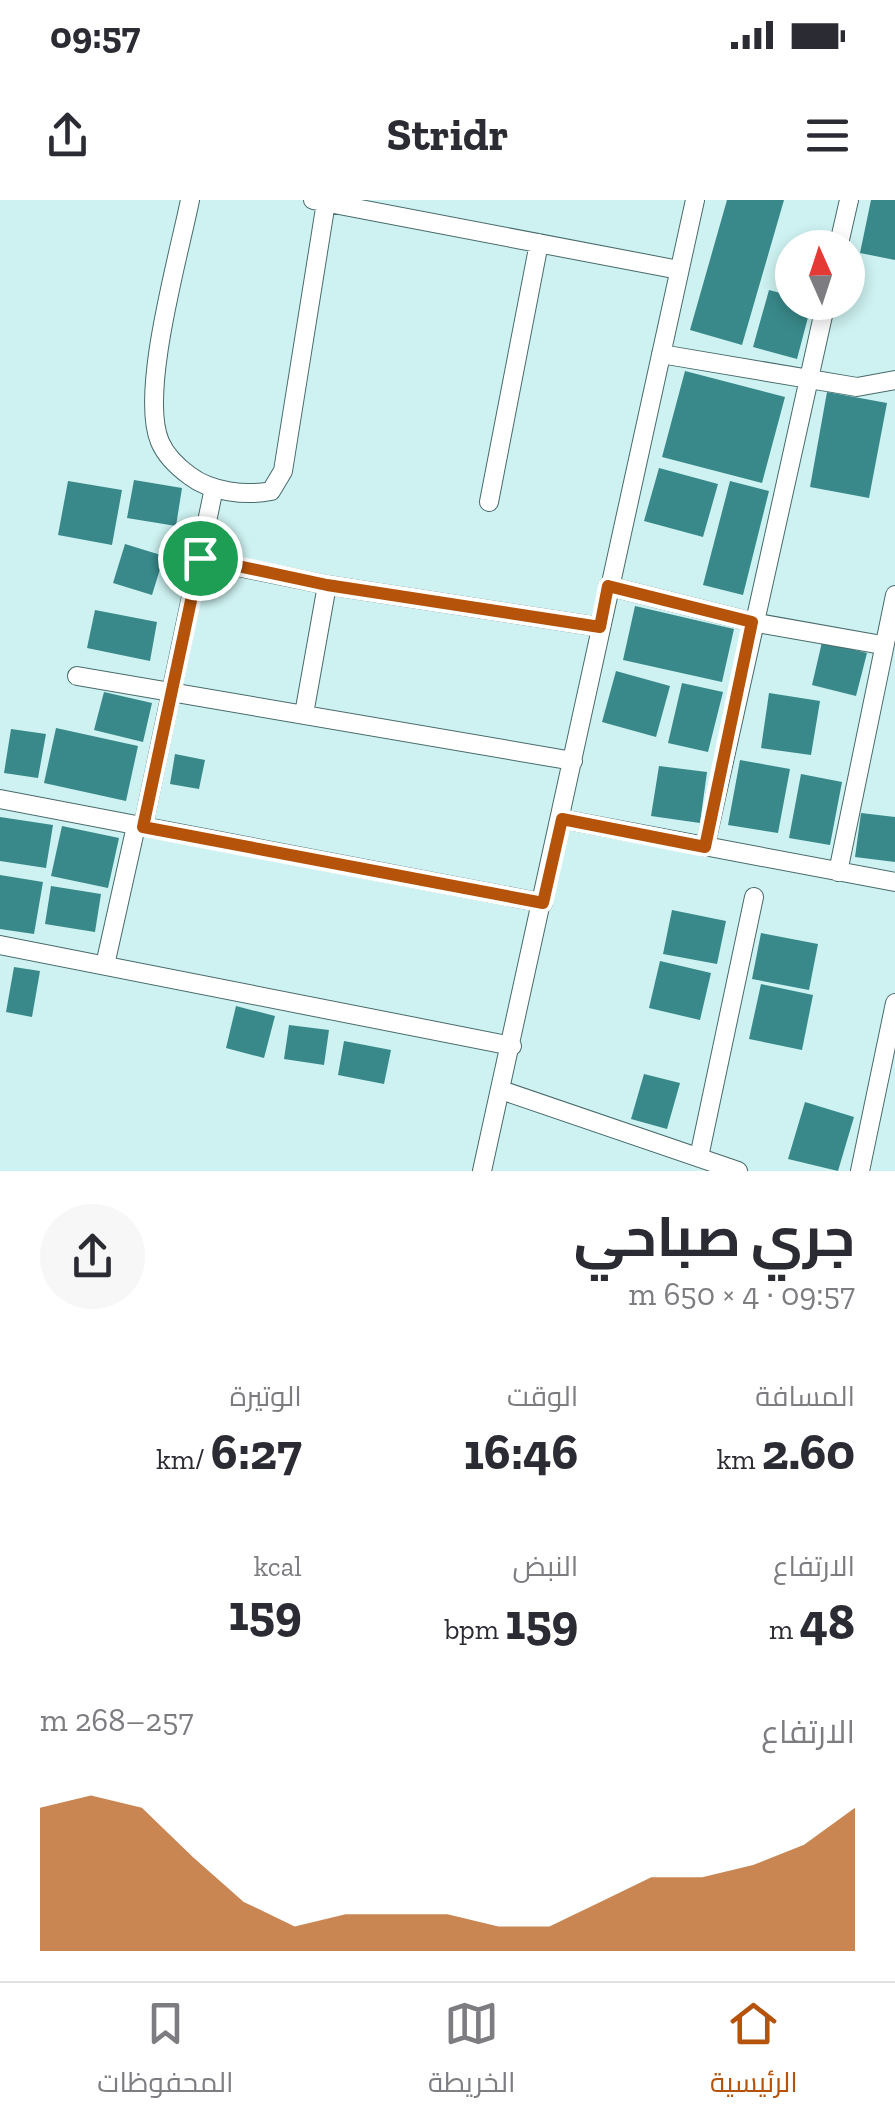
<!DOCTYPE html>
<html lang="ar">
<meta charset="utf-8">
<style>
:root{--surface:#fff;--page:#f7f7f7;--text:#2b2b33;--muted:#7c7c81;--line:#e1e1e2;--accent:#b45309}
body{margin:0;font-family:"Zilla Slab",Cairo,serif;background:var(--page);color:var(--text);direction:rtl;height:100vh;display:flex;flex-direction:column;font-size:38px;white-space:nowrap}
*{box-sizing:border-box;margin:0}
p{font-size:32px;color:var(--muted)}
.icon{flex:none;width:55px;height:55px;fill:none;stroke:currentColor;stroke-width:2;stroke-linecap:round;stroke-linejoin:round}
.map{position:relative;height:971px;overflow:hidden;direction:ltr}
.drawer{display:flex;flex-direction:column;background:var(--surface);flex:1}
.drawer>*{flex:none}
.needle{width:65px;rotate:357deg}
.buttons{position:absolute;left:775px;top:30px;display:grid;gap:20px}
.buttons a{display:grid;place-items:center;width:90px;height:90px;border-radius:50%;background:var(--surface);box-shadow:0 5px 15px #0003;font-size:50px}
.pin{position:absolute;display:grid;place-items:center;width:85px;height:85px;color:#fff;margin:-42px;border:5px solid #fff;border-radius:50%;box-shadow:0 2px 10px #0007}
.round{display:grid;place-items:center;flex:none;width:105px;height:105px;border-radius:52px;background:var(--page)}
.overview{display:flex;align-items:center;justify-content:space-between;height:170px;padding:0 40px}
h1{font-size:55px;font-weight:700;line-height:75px}
.metrics{display:grid;grid-template-columns:repeat(3,1fr);gap:15px;height:170px;padding:10px 40px}
.metrics div{display:grid;align-content:center}
.metrics b{font-size:50px;font-weight:700}
.metrics small{font-size:28px;font-weight:400}
.metrics p{font-size:28px}
.chart{height:280px;padding:20px 40px}
.chart p{display:flex;justify-content:space-between}
.chart svg{width:100%;height:180px;margin-top:10px;fill:var(--accent);opacity:.7}
.status{display:flex;justify-content:space-between;align-items:center;height:70px;padding:0 50px;background:var(--surface);direction:ltr}
.status svg{height:28px;fill:currentColor}
header{display:flex;justify-content:space-between;align-items:center;height:130px;padding:0 40px;background:var(--surface);font-size:45px;font-weight:700}
.menu{display:flex;justify-content:space-around;align-items:center;height:140px;border-top:2px solid var(--line);background:var(--surface);font-size:28px;color:var(--muted)}
.menu a{display:grid;justify-items:center;gap:5px}
.menu .active{color:var(--accent)}
.map>svg:first-child{display:block}
.building{fill:#39898a}
.lines{fill:none;stroke-linecap:round;stroke-linejoin:round}
.street-casing{stroke:#496a6a;stroke-width:20}
.street{stroke:#fff;stroke-width:18}
.route-casing{stroke:#fff;stroke-width:20}
.route{stroke:#b45309;stroke-width:12}
</style>
<div class="status"><b>09:57</b><svg viewBox="0 0 49 12"><path d="M0 12V9h3v3zM5 12V6h3v6zM10 12V3h3v9zM15 12V0h3v12zM26 1h20v11H26zM47 4h2v5h-2z"/></svg></div>
<header><svg class="icon" aria-label="menu" viewBox="0 0 24 24"><path d="M4 6h16M4 12h16M4 18h16"/></svg>Stridr<svg class="icon" aria-label="share" viewBox="0 0 24 24"><path d="M12 15V3M7 8l5-5 5 5M5 13v7h14v-7"/></svg></header>
<div class="map">
<svg width="895" height="971" viewBox="0 0 895 971">
<rect width="100%" height="100%" fill="#cdf2f1"/>
<path class="building" d="M727,0H784L742,145L690,130Z
M871,0H895V60L860,53Z
M769,90L792,96V102H812L797,159L753,147Z
M685,171L785,197L762,283L662,257Z
M827,192L887,203L869,298L810,287Z
M659,268L718,284L703,337L644,321Z
M134,280L182,288L176,326L127,318Z
M68,281L122,290L112,345L58,335Z
M730,281L769,291L743,395L703,385Z
M125,344L164,356L152,395L113,383Z
M635,406L734,429L722,482L623,460Z
M95,410L157,422L150,461L87,448Z
M822,442L867,453L856,496L812,485Z
M616,471L670,486L656,537L602,522Z
M682,483L723,492L708,552L668,543Z
M104,492L152,503L143,542L94,530Z
M769,493L820,501L811,555L761,548Z
M56,528L138,546L126,601L44,583Z
M11,529L46,534L38,578L4,573Z
M175,554L205,560L199,589L170,584Z
M740,560L790,569L778,633L728,625Z
M659,566L707,572L700,623L651,616Z
M801,574L842,582L830,645L789,638Z
M861,613L895,617V662L855,657Z
M0,617L53,625L46,668L0,661Z
M62,626L119,638L108,688L51,676Z
M0,675L43,682L34,734L0,729Z
M51,686L101,694L95,732L45,724Z
M672,710L726,721L717,764L663,754Z
M761,733L818,744L809,790L752,779Z
M660,761L711,773L700,820L649,808Z
M14,767L40,771L32,817L6,812Z
M761,784L813,795L802,850L749,839Z
M236,806L275,816L264,858L226,848Z
M289,825L329,830L324,865L284,859Z
M344,841L391,850L384,884L338,875Z
M644,874L680,883L667,929L631,919Z
M805,902L854,917L838,971L788,959Z"/>
<g class="lines">
<g class="street-casing">
<path id="street" d="M190,0C179,55 139,194 160,242C166,256 179,268 190,276C211,292 246,296 271,291L283,271L326,2
M313,0L679,70
M838,48L849,0
M661,154L857,187L895,180
M489,302L539,43
M200,359L327,385L600,427
M608,386L752,422L882,445
M77,476L573,561
M304,514L327,385
M0,599L543,703
M562,619L895,682
M143,627L214,288
M705,647L826,102
M838,672L895,395
M0,745L512,846
M105,765L136,626
M501,890L738,971
M699,957L754,697
M482,971L695,0
M860,971L895,803"/>
</g>
<use href="#street" class="street"/>
</g>
<g class="lines">
<g class="route-casing">
<path id="route" d="M200,358L327,385L600,427L608,386L752,422L705,647L562,619L543,703L143,627Z"/>
</g>
<use href="#route" class="route"/>
</g>
</svg>
<div class="buttons">
<a><svg class="needle" viewBox="-14 -14 28 28"><path d="M0-13l5 13h-10z" fill="#e53935"/><path d="M0 13l5-13h-10z" fill="#7c7c81"/></svg></a>
</div>
<div class="pin" style="left:200px;top:358px;background:#1e9e55"><svg class="icon" aria-label="arrive" viewBox="0 0 24 24"><path d="M6 21V4h12l-3 4 3 4H6"/></svg></div>
</div>
<section class="drawer">
<div class="overview"><div><h1>جري صباحي</h1><p>09:57 · 4 × 650 m</p></div><a class="round"><svg class="icon" aria-label="share" viewBox="0 0 24 24"><path d="M12 15V3M7 8l5-5 5 5M5 13v7h14v-7"/></svg></a></div>
<div class="metrics">
<div><p>المسافة</p><b>2.60<small> km</small></b></div>
<div><p>الوقت</p><b>16:46</b></div>
<div><p>الوتيرة</p><b>6:27<small> /km</small></b></div>
</div>
<div class="metrics">
<div><p>الارتفاع</p><b>48<small> m</small></b></div>
<div><p>النبض</p><b>159<small> bpm</small></b></div>
<div><p>kcal</p><b>159</b></div>
</div>
<div class="chart"><p><span>الارتفاع</span>257–268 m</p>
<svg viewBox="0 0 160 44" preserveAspectRatio="none"><path d="M0 44V9L10 6L20 9L30 21L40 32L50 38L60 35L70 35L80 35L90 38L100 38L110 32L120 26L130 26L140 23L150 18L160 9V44z"/></svg>
</div>
</section>
<nav class="menu">
<a class="active"><svg class="icon" aria-label="home" viewBox="0 0 24 24"><path d="M3 11l9-7 9 7M6 9v11h12V9"/></svg>الرئيسية</a>
<a><svg class="icon" aria-label="map" viewBox="0 0 24 24"><path d="M3 6l6-2 6 2 6-2v14l-6 2-6-2-6 2zM9 4v14M15 6v14"/></svg>الخريطة</a>
<a><svg class="icon" aria-label="saved" viewBox="0 0 24 24"><path d="M7 4h10v16l-5-4-5 4z"/></svg>المحفوظات</a>
</nav>
